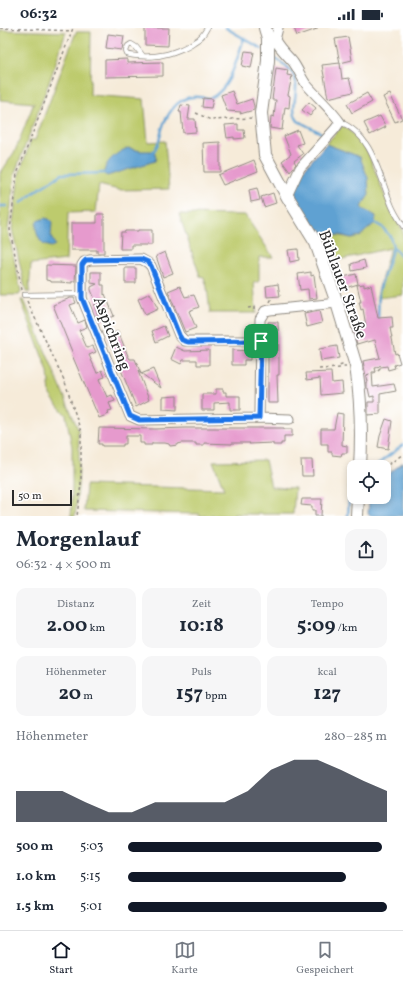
<!DOCTYPE html>
<html lang="de">
<meta charset="utf-8">
<style>
:root{--surface:#fff;--page:#f6f6f7;--text:#1f2937;--muted:#747a83;--line:#e0e1e3;--accent:#111827}
body{margin:0;font-family:Vollkorn,serif;background:var(--page);color:var(--text);height:100vh;display:flex;flex-direction:column;font-size:15px;white-space:nowrap}
*{box-sizing:border-box;margin:0}
p{font-size:13px;color:var(--muted)}
.icon{flex:none;width:22px;height:22px;fill:none;stroke:currentColor;stroke-width:2;stroke-linecap:round;stroke-linejoin:round}
.map{position:relative;height:488px;overflow:hidden}
.sheet{display:flex;flex-direction:column;background:var(--surface);flex:1}
.sheet>*{flex:none}
.controls{position:absolute;left:347px;top:432px;display:grid;gap:8px}
.controls a{display:grid;place-items:center;width:44px;height:44px;border-radius:8px;background:var(--surface);box-shadow:0 2px 6px #0003;font-size:20px}
.scale{position:absolute;left:12px;bottom:10px;width:60px;box-sizing:border-box;padding-left:4px;border:2px solid #2b2b2b;border-top:0;font-size:11px;line-height:14px;white-space:nowrap;color:#2b2b2b;-webkit-text-stroke:3px #fff;paint-order:stroke}
.pin{position:absolute;display:grid;place-items:center;width:34px;height:34px;color:#fff;margin:-17px;border-radius:8px;box-shadow:0 2px 6px #0006}
.round{display:grid;place-items:center;flex:none;width:42px;height:42px;border-radius:12px;background:var(--page)}
.head{display:flex;align-items:center;justify-content:space-between;height:68px;padding:0 16px}
h1{font-size:22px;font-weight:700;line-height:30px}
.figures{display:grid;grid-template-columns:repeat(3,1fr);gap:6px;height:68px;padding:4px 16px}
.figures div{display:grid;align-content:center;border-radius:10px;background:var(--page);text-align:center}
.figures b{font-size:20px;font-weight:700}
.figures small{font-size:11px;font-weight:400}
.figures p{font-size:11px}
.chart{height:112px;padding:8px 16px}
.chart p{display:flex;justify-content:space-between}
.chart svg{width:100%;height:72px;margin-top:4px;fill:var(--accent);opacity:.7}
ul{padding:0 16px;list-style:none;font-size:13px}
li{display:grid;grid-template-columns:64px 48px 1fr;align-items:center;height:30px}
li i{height:10px;border-radius:5px;background:var(--accent)}
.status{display:flex;justify-content:space-between;align-items:center;height:28px;padding:0 20px;background:var(--surface);direction:ltr}
.status svg{height:11px;fill:currentColor}
.tab-bar{display:flex;justify-content:space-around;align-items:center;height:56px;border-top:1px solid var(--line);background:var(--surface);font-size:11px;color:var(--muted)}
.tab-bar a{display:grid;justify-items:center;gap:2px}
.tab-bar .on{color:var(--accent)}
.map>svg:first-child{display:block}
.green{fill:#bdcb6d;stroke:#747b4c}
.water{fill:#5ea1d2;stroke:#44667e}
.lines{fill:none;stroke-linecap:round;stroke-linejoin:round}
.stream{stroke:#5ea1d2;stroke-width:2.5}
.building{fill:#e69acd}
.service-casing{stroke:#908b82;stroke-width:6}
.minor-casing{stroke:#908b82;stroke-width:11}
.tertiary-casing{stroke:#908b82;stroke-width:14}
.path{stroke:#908b82;stroke-width:1.5;stroke-dasharray:3 3;stroke-linecap:butt}
.service{stroke:#fff;stroke-width:4.5}
.minor{stroke:#fff;stroke-width:9}
.tertiary{stroke:#fff;stroke-width:12}
.route-casing{stroke:#fff;stroke-width:8}
.route{stroke:#1a73e8;stroke-width:5}
.labels{text-anchor:middle;stroke-width:3.5;stroke-linejoin:round;paint-order:stroke}
.street-label{font-size:16px;fill:#2b2b2b;stroke:#fff}
</style>
<div class="status"><b>06:32</b><svg viewBox="0 0 49 12"><path d="M0 12V9h3v3zM5 12V6h3v6zM10 12V3h3v9zM15 12V0h3v12zM26 1h20v11H26zM47 4h2v5h-2z"/></svg></div>
<div class="map">
<svg width="403" height="488" viewBox="0 0 403 488">
<rect width="100%" height="100%" fill="#fff"/>
<filter id="ink" filterUnits="userSpaceOnUse"><feTurbulence type="fractalNoise" baseFrequency=".025" numOctaves="2"/><feDisplacementMap in="SourceGraphic" scale="8" xChannelSelector="R" yChannelSelector="G"/><feConvolveMatrix kernelMatrix="1 2 1 2 8 2 1 2 1" color-interpolation-filters="sRGB"/></filter>
<filter id="wash" filterUnits="userSpaceOnUse"><feTurbulence type="fractalNoise" baseFrequency=".012" numOctaves="4" result="noise"/><feDisplacementMap in="SourceGraphic" scale="16" xChannelSelector="R" yChannelSelector="G"/><feGaussianBlur stdDeviation="0.9" result="paint"/><feColorMatrix in="noise" values="0 0 0 0 0 0 0 0 0 0 0 0 0 0 0 0 0 1.4 0 .05"/><feComposite in="paint" operator="in"/></filter>
<g filter="url(#wash)">
<rect width="100%" height="100%" fill="#f6ebd9"/>
<path class="green" d="M0,2L66,4L51,49L15,145L8,202L21,264L19,267H0V146L15,123L34,75L0,72Z
M76,4H91L90,67L144,71L148,114L165,113L169,161L119,162L99,157L96,184L68,185L66,232L31,236L29,262L30,264H26L12,201L19,146L31,112H35Z
M343,97L362,114L368,125L390,181L403,203V267L377,270L378,264L390,220L338,232L318,203C329,208 340,207 351,210L376,188L364,182L361,179L363,176L360,129L326,116Z
M179,186L245,187L273,229H259V254H254L256,285H210L207,259L204,249L200,248Z
M21,272H24L78,401C80,430 79,459 75,488H71L72,474V419L66,387L58,378L50,367L48,344Z
M265,432L271,459L295,460L293,486H234V488H200V486L84,483L86,457L224,461L213,433Z"/>
<path class="water" d="M326,116L360,129L368,150L369,167L361,179L364,182L376,188L375,195L360,208L351,210L340,207H325L318,203L296,170L294,160L299,147Z
M128,120L141,123H154L156,130L155,133L107,148L104,146C104,134 117,124 128,120Z
M45,190L49,191L52,194L51,209L55,217L51,219L44,217C38,212 34,200 37,193Z
M403,434V488H370L368,486L369,472L370,469H384V450Z"/>
<g class="lines">
<path class="stream" d="M226,0L262,21
M276,31C283,36 291,40 294,48C301,62 288,80 298,93L325,107
M153,124C159,118 160,109 162,101C166,88 177,70 192,69C198,68 205,70 211,70C231,60 237,30 244,10
M21,175L37,162L62,146L107,145
M0,178H6
M373,194L382,199L390,208L393,219L379,263L378,292
M393,219L403,231
M378,436L403,417
M348,488L351,441"/>
</g>
<g id="blocks">
<path class="building" d="M145,0H169L168,18L145,17Z
M294,0H317V1L297,8Z
M108,6L124,8L122,22L106,20Z
M348,9L352,32L340,35L335,11Z
M245,23L254,24L251,40L242,38Z
M127,31V35L163,34V48L105,49V32Z
M340,35L342,51L349,50L353,64L328,70L322,37Z
M276,40L288,42L287,47L292,48L288,67L290,68L289,80L285,79L282,102L270,100L271,88L274,89L276,72H272Z
M232,63L237,76L252,71L254,78V82L240,86L241,84L227,83L221,67Z
M367,65L372,74L352,85L347,76Z
M390,66L402,91L395,94L383,69Z
M203,70L213,71L211,80L202,79Z
M309,74L316,80L310,88L302,82Z
M181,77L190,78L188,91H195L196,104L183,105L181,84H179Z
M380,88L386,99L370,107L364,95Z
M238,96V102H244L245,110L234,111V109L227,110L225,97Z
M298,102L303,115L297,117L303,126L294,133L296,136L290,144L282,133L291,126L284,108Z
M220,114V144H204L203,115Z
M254,132L258,143L223,157L218,147Z
M257,160L260,172L251,174L249,162Z
M273,165L276,175L264,179L261,169Z
M97,186H104V225H97V222H71V195H97Z
M138,202H152V217H131V221H120L121,204H125V203H138Z
M298,221L299,232L290,234L288,222Z
M165,224L173,245L163,249L156,228Z
M364,232L366,240L352,243L351,236Z
M46,237L76,238L75,253H72V255L59,254H51V253L46,252Z
M125,240H136V255H125Z
M91,244H101V257H104V267L105,266L114,288L98,294L96,288L98,287L94,277L97,276L91,262V259L97,256L91,255Z
M311,244V248L314,247L317,270L309,271L308,261L300,262L298,246Z
M356,246L358,256L342,261L339,250Z
M278,256L280,268L267,269L266,258Z
M364,256V259L371,257L378,290L392,289L393,300H390L395,326L397,325L400,335L394,337L395,340L388,342L387,338L375,340L376,344H372L373,359L394,356L396,363L380,366V386L368,387V374H374V368L370,369L368,360H366V354H367L363,333L380,330L375,312L368,314L367,313L357,316L353,302L366,298L363,281L361,282L359,274H361L357,257Z
M180,258L185,269L194,267L199,279L189,283L196,300L185,304L168,263Z
M150,265L158,281L145,287L138,271Z
M70,270H74L76,275L70,277L78,295L85,292L87,299L79,302L87,320L93,318L96,324L89,327L97,345L102,342L105,349L99,351L107,369L112,367L115,373L109,375L112,382L108,383L109,386L99,390L72,327L73,326L53,277Z
M319,283L322,295L307,299L304,286Z
M268,294H278L279,332V347H277L278,375H268Z
M164,298L168,308L156,314L152,303Z
M118,303L128,328L130,331H135L141,346L153,341L161,360L138,343L149,372L136,379L119,337L120,336L107,308Z
M337,318L339,330L321,333L319,321Z
M176,319L185,323L209,322V337H197V332H183L181,336L171,331Z
M232,322L250,323V332H244V337H232Z
M331,344L332,355L342,354L343,365L321,367L320,350L307,352L306,345Z
M216,361H223V364H226V368H240V382H230V374L214,375V382H202V366H216Z
M177,368V382L163,381V369Z
M337,385L343,386L342,417L347,418V425H342L341,428L332,427V424H328V416H321V401H334Z
M386,391L392,393L388,421L378,419L380,408Z
M99,400L156,401L185,400H284V401H292V408H284V415H281V417H273V415L249,416L250,415H232V416L204,415V417H196V415H182L178,416V417L170,418L169,416L165,415H152V417H144V415H140V408H126V416H123V418H102V416H98Z
M301,432H312L313,448H302Z
M302,471H322L321,488H315V482H312V478L301,477Z"/>
</g>
</g>
<g filter="url(#ink)">
<use href="#blocks" fill-opacity="0" stroke="#908b82" stroke-width="1"/>
<g class="lines">
<g class="service-casing">
<path id="service" d="M143,28L136,19L131,16L128,18L126,23L127,26C134,29 154,29 162,27C170,26 188,19 194,14C200,11 204,6 207,0
M340,94C372,106 379,147 391,176C394,184 399,191 403,198
M24,267L82,266"/>
</g>
<g class="minor-casing">
<path id="minor" d="M270,11L275,12L278,0
M275,12C280,21 287,27 293,34C298,41 301,49 306,56C317,69 330,80 340,94L335,101L300,140L287,168
M261,313H185L179,307L151,238L148,235L141,231L90,232L84,234L82,237V270L130,388L139,392L259,390L260,291L265,283L270,282L337,275
M259,390L290,391"/>
</g>
<g class="tertiary-casing">
<path id="tertiary" d="M265,0L268,10V33L261,85L265,127L287,168L316,215L337,275L356,338C361,371 362,405 360,439
M357,488L358,469"/>
</g>
<path class="path" d="M0,0L72,3
M196,85L211,92L253,90
M22,262L10,202L17,146L73,0
M27,273L65,354L81,404V456L77,488
M270,274L272,270
M248,280L254,279V282H256
M319,341L340,340L339,338L342,337V339H346
M367,347L376,345L380,341V337
M384,440L403,426"/>
<use href="#service" class="service"/>
<use href="#minor" class="minor"/>
<use href="#tertiary" class="tertiary"/>
</g>
</g>
<g class="lines" filter="url(#ink)">
<g class="route-casing">
<path id="route" d="M141,231L148,234L151,238L179,307L182,312L188,314L261,313L259,390L139,392L130,388L82,270V237L84,234L86,232Z"/>
</g>
<use href="#route" class="route"/>
</g>
<g class="labels">
<g class="street-label">
<text transform="translate(344 256) rotate(70)" y="6">Bühlauer Straße</text>
<text transform="translate(113 305) rotate(69)" y="6">Aspichring</text>
</g>
</g>
</svg>
<div class="controls">
<a><svg class="icon" aria-label="locate" viewBox="0 0 24 24"><circle cx="12" cy="12" r="6"/><path d="M12 2v4M12 18v4M2 12h4M18 12h4"/></svg></a>
</div>
<div class="scale">50 m</div>
<div class="pin" style="left:261px;top:313px;background:#1e9e55"><svg class="icon" aria-label="arrive" viewBox="0 0 24 24"><path d="M6 21V4h12l-3 4 3 4H6"/></svg></div>
</div>
<section class="sheet">
<div class="head"><div><h1>Morgenlauf</h1><p>06:32 · 4 × 500 m</p></div><a class="round"><svg class="icon" aria-label="share" viewBox="0 0 24 24"><path d="M12 15V3M7 8l5-5 5 5M5 13v7h14v-7"/></svg></a></div>
<div class="figures">
<div><p>Distanz</p><b>2.00<small> km</small></b></div>
<div><p>Zeit</p><b>10:18</b></div>
<div><p>Tempo</p><b>5:09<small> /km</small></b></div>
</div>
<div class="figures">
<div><p>Höhenmeter</p><b>20<small> m</small></b></div>
<div><p>Puls</p><b>157<small> bpm</small></b></div>
<div><p>kcal</p><b>127</b></div>
</div>
<div class="chart"><p><span>Höhenmeter</span>280–285 m</p>
<svg viewBox="0 0 160 44" preserveAspectRatio="none"><path d="M0 44V25L10 25L20 25L30 32L40 38L50 38L60 32L70 32L80 32L90 32L100 25L110 12L120 6L130 6L140 12L150 19L160 25V44z"/></svg>
</div>
<ul>
<li><b>500 m</b>5:03<i style="width:98%"></i></li>
<li><b>1.0 km</b>5:15<i style="width:84%"></i></li>
<li><b>1.5 km</b>5:01<i style="width:100%"></i></li>
</ul>
</section>
<nav class="tab-bar">
<a class="on"><svg class="icon" aria-label="home" viewBox="0 0 24 24"><path d="M3 11l9-7 9 7M6 9v11h12V9"/></svg>Start</a>
<a><svg class="icon" aria-label="map" viewBox="0 0 24 24"><path d="M3 6l6-2 6 2 6-2v14l-6 2-6-2-6 2zM9 4v14M15 6v14"/></svg>Karte</a>
<a><svg class="icon" aria-label="saved" viewBox="0 0 24 24"><path d="M7 4h10v16l-5-4-5 4z"/></svg>Gespeichert</a>
</nav>
